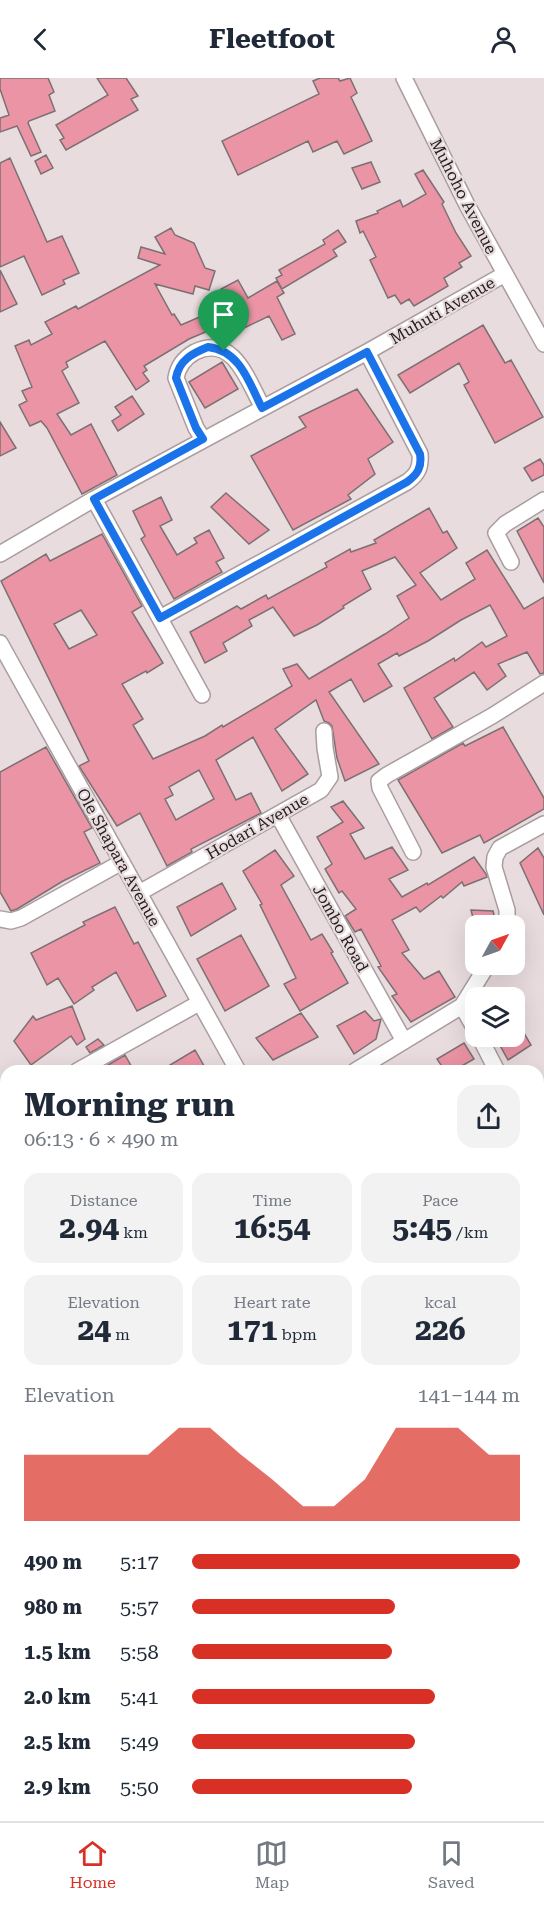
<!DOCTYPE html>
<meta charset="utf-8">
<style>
:root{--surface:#fff;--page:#f2f2f3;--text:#1f2937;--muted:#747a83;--line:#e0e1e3;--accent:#d93025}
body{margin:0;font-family:"Roboto Serif",serif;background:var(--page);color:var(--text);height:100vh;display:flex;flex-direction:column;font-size:22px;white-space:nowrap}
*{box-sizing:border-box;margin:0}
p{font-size:20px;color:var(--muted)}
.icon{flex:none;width:33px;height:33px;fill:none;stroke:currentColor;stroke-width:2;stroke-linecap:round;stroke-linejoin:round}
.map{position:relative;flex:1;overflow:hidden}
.sheet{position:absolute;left:0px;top:987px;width:544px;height:756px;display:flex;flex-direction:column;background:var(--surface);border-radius:18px 18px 0 0;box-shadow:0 6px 24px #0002}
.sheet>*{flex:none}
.needle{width:39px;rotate:50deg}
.fabs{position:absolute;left:465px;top:837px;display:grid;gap:12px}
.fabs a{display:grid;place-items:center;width:60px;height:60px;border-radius:12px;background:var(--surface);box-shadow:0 6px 24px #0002;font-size:30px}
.pin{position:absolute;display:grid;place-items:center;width:51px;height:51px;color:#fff;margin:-62px -26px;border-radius:50% 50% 50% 0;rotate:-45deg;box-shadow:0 0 6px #0007}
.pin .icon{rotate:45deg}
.round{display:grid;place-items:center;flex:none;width:63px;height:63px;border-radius:18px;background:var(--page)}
.overview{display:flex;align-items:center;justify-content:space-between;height:102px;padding:0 24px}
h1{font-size:33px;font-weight:700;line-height:45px}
.metrics{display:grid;grid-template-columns:repeat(3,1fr);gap:9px;height:102px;padding:6px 24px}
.metrics div{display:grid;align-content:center;border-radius:15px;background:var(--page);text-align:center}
.metrics b{font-size:30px;font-weight:700}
.metrics small{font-size:16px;font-weight:400}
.metrics p{font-size:16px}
.chart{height:168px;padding:12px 24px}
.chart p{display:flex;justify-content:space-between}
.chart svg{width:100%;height:108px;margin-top:6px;fill:var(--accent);opacity:.7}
ul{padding:0 24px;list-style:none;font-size:20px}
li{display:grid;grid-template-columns:96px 72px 1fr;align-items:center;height:45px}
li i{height:15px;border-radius:8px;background:var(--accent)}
header{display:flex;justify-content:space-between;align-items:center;height:78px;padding:0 24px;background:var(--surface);font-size:27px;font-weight:700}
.tab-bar{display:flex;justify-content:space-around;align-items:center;height:84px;border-top:2px solid var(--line);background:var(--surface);font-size:16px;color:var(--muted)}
.tab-bar a{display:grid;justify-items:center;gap:3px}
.tab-bar .current{color:var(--accent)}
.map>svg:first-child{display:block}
.building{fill:#eb94a5;stroke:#7c7072;stroke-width:1.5;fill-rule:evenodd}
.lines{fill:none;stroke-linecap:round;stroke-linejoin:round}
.minor-casing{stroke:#a99d9f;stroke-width:18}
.minor{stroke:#fff;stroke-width:15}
.route-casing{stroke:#fff;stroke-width:12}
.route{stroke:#1a73e8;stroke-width:8}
.labels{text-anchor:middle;stroke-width:4.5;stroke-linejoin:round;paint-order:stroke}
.street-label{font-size:16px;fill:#252021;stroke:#e9dcde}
</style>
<header><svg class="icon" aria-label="back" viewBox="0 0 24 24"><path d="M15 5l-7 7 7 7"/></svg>Fleetfoot<svg class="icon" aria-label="person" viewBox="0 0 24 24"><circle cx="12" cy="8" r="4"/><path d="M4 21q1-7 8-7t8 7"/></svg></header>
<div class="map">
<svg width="544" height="1743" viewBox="0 0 544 1743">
<rect width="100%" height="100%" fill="#e9dcde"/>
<path class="building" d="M0,0H48L54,14L49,17L55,33L29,43L28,45L41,74L31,78L17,48L0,54V40L9,37L0,11Z
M97,0H126L138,18L131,21L138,32L66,72L60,62L64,60L56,47L108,17Z
M320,0H338L340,3L350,0L357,15L351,19L372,63L344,76L337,63L313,74L308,63L238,97L222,63L319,16L313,3Z
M46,77L53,90L41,96L35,83Z
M10,80L47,164L62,158L79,195L63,202L65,206L42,217L24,178L0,189V85Z
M371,84L380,104L362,111L352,90Z
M423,92L444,124L442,126L456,155L471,178L459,185L462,189L444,200L448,208L414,228L409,221L401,226L395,217L388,220L370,182L376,179L363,153L360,155L356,143L378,135L377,133L400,122L403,129L426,116L415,96Z
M171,150L175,157L194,165L205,190L215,193L209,212L195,208L193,216L155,206L172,237L174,236L181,247L204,237L210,252L189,261L144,288L147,292L143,295L149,303L136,312L105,263L66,284L68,289L62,293L79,325L57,336L71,357L91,346L117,397L82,416L47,350L41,343L30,348L19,327L27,323L22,313L32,309L15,268L29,262L31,267L52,256L45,244L76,228L78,231L160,187L138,180L141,169L165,176L155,159Z
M338,152L346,164L333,172L337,178L282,211L276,200L282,197L279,192L325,166L323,162Z
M0,192L17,226L0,234Z
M238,202L248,220L277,203L284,215L277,219L295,256L282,262L269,238L242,251L229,227L232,225L228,224L221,211Z
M483,247L505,285L511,282L543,339L495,365L464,307L469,304L459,285L410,315L398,297Z
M222,284L238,311L205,330L189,304Z
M357,311L393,364L368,381L375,396L348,417L351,421L293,452L251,378L306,349L299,339Z
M132,318L144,336L118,353L112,343L121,337L115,329Z
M0,344L16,370L0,378Z
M540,381L544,387V397L532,403L524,390Z
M226,415L269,452L249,466L211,429Z
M161,419L172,442L160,448L177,477L197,465L194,460L209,452L224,480L216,484L222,494L174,521L141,461L145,458L133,433Z
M429,430L443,455L447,453L457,470L420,495L441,522L475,501L466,485L487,472L524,531L544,519V595L540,596L527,574L498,586L506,598L487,612L474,594L434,620L453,649L432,661L404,610L454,580L455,583L482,564L486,569L507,558L490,527L461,542L428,563L399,578L397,575L378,586L392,608L364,624L351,601L329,614L379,686L345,703L337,680L332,648L329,645L324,643L316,622L275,651L308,696L282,713L253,659L216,682L236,722L251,715L261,735L191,771L192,774L167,788L140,735L117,748L79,688L89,683L1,503L46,476L50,483L102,456L142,528L132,534L163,585L147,595L146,593L122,606L143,641L133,647L153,681L205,658L222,647L223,649L292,608L283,591L297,586L309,601L385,556L409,540L397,518L416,507L395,479L362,493L371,511L343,528L344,530L317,547L294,558L273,529L249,542L252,548L223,565L227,573L205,585L190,554L237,528L241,531L266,517L268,521L327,489L325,485L350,471L351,474L376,465L374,462ZM81,532L97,557L69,571L54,546ZM199,692L214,721L176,742L165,721L173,717L169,709Z
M538,440L544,449V505L517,453Z
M503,649L544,720V731L484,765L480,757L442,775L398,702L463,665L465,668Z
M46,669L92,750L84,754L100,785L63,803L17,831L11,833L0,814V694Z
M343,723L364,750L350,756L365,781L392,769L408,792L389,801L402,819L427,805L428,807L474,779L486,796L487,799L464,808L462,804L443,820L441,818L420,834L416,829L392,842L409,872L402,875L424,901L439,893L455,919L411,944L392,918L397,916L378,889L381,888L361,851L355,854L345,838L356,831L342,813L339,815L325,791L332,786L317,759L343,744L331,729Z
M538,770L544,780V837L520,785Z
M275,772L294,798L281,807L311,862L322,856L333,874L331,875L348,905L300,933L284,906L296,900L260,827L262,826L243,793Z
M222,805L236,831L191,858L177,829Z
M115,829L134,866L138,864L166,918L137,933L116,894L92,909L94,912L74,926L58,900L47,907L31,875L85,847L83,844Z
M471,832L493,833L497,848H475Z
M241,857L269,908L225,933L197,881Z
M72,928L85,961L77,967L71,958L31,987L14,963L33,938L36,942Z
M365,933L374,943L381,941L376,961L354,976L337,948Z
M301,935L318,959L273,982L256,960Z
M514,938L531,967L508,982L497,962L503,958H514Z
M98,961L104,967L90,975L86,969Z
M464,965L474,981L453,993H445L437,981Z
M195,972L207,993H160Z
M125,977L134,993H105L103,990Z"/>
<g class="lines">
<g class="minor-casing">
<path id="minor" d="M404,0L467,127L544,266
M203,361L196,350L176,300C178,288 184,280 195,274C234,255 248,304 263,330
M94,421L202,617
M0,476L94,421L367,274L505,196
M511,484L496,455L505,446L544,422
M160,540L407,404C418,396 421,389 420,376L367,274
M0,565L238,993
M278,737L404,963
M413,774L380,710L379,703L387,697L492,638L544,605
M139,815L321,712L330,699L325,670L324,653
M0,841L11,843L21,840L122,784
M507,848V832L494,789L495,779L500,770L544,746
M462,928L476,953
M479,958L497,993
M77,993L199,925
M355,993L462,928L488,886
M0,1036L6,1033
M538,1061H544
M0,1156L6,1166
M538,1201L544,1211
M0,1329L6,1326
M0,1371L6,1381
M538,1438L544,1435
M0,1575L6,1585
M0,1743L11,1737"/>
</g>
<use href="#minor" class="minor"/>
</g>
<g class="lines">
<g class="route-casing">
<path id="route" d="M208,269C241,273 249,305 262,330L367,274L420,376C422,389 418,396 407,404L160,540L94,421L203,361L196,350L176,300C179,282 193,275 208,269Z"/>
</g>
<use href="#route" class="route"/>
</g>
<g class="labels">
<g class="street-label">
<text transform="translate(464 118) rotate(63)" y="6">Muhoho Avenue</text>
<text transform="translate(442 232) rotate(-30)" y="6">Muhuti Avenue</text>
<text transform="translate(257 748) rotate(-30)" y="6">Hodari Avenue</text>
<text transform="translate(119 779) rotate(61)" y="6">Ole Shapara Avenue</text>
<text transform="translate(341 850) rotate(61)" y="6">Jombo Road</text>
</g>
</g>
</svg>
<div class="fabs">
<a><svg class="needle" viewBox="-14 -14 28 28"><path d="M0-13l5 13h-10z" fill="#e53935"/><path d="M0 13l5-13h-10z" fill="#747a83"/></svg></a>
<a><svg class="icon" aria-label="layers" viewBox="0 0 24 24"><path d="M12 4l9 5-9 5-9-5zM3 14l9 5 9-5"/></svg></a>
</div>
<div class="pin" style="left:224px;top:273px;background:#1e9e55"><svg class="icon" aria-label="arrive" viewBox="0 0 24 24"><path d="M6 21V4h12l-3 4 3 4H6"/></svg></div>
<section class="sheet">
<div class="overview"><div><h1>Morning run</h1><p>06:13 · 6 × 490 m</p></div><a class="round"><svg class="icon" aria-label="share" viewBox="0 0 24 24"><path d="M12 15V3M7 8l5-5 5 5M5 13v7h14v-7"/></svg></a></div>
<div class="metrics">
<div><p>Distance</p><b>2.94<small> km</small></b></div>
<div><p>Time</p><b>16:54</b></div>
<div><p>Pace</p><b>5:45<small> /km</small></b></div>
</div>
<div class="metrics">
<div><p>Elevation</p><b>24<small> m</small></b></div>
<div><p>Heart rate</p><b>171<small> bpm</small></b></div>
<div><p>kcal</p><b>226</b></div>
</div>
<div class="chart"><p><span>Elevation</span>141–144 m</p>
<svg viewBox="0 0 160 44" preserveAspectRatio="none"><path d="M0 44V17L10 17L20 17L30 17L40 17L50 6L60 6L70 17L80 27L90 38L100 38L110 27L120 6L130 6L140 6L150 17L160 17V44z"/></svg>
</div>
<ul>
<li><b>490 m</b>5:17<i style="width:100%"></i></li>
<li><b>980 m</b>5:57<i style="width:62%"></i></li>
<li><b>1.5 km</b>5:58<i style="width:61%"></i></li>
<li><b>2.0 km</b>5:41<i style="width:74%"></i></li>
<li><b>2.5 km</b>5:49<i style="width:68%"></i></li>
<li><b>2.9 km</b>5:50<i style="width:67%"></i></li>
</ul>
</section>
</div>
<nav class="tab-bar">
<a class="current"><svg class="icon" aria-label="home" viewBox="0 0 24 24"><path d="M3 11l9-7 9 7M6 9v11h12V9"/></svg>Home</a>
<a><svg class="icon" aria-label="map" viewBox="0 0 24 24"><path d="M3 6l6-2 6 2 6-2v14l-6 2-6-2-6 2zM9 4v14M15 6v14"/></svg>Map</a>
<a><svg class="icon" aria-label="saved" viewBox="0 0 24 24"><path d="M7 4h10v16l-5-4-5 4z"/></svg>Saved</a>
</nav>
